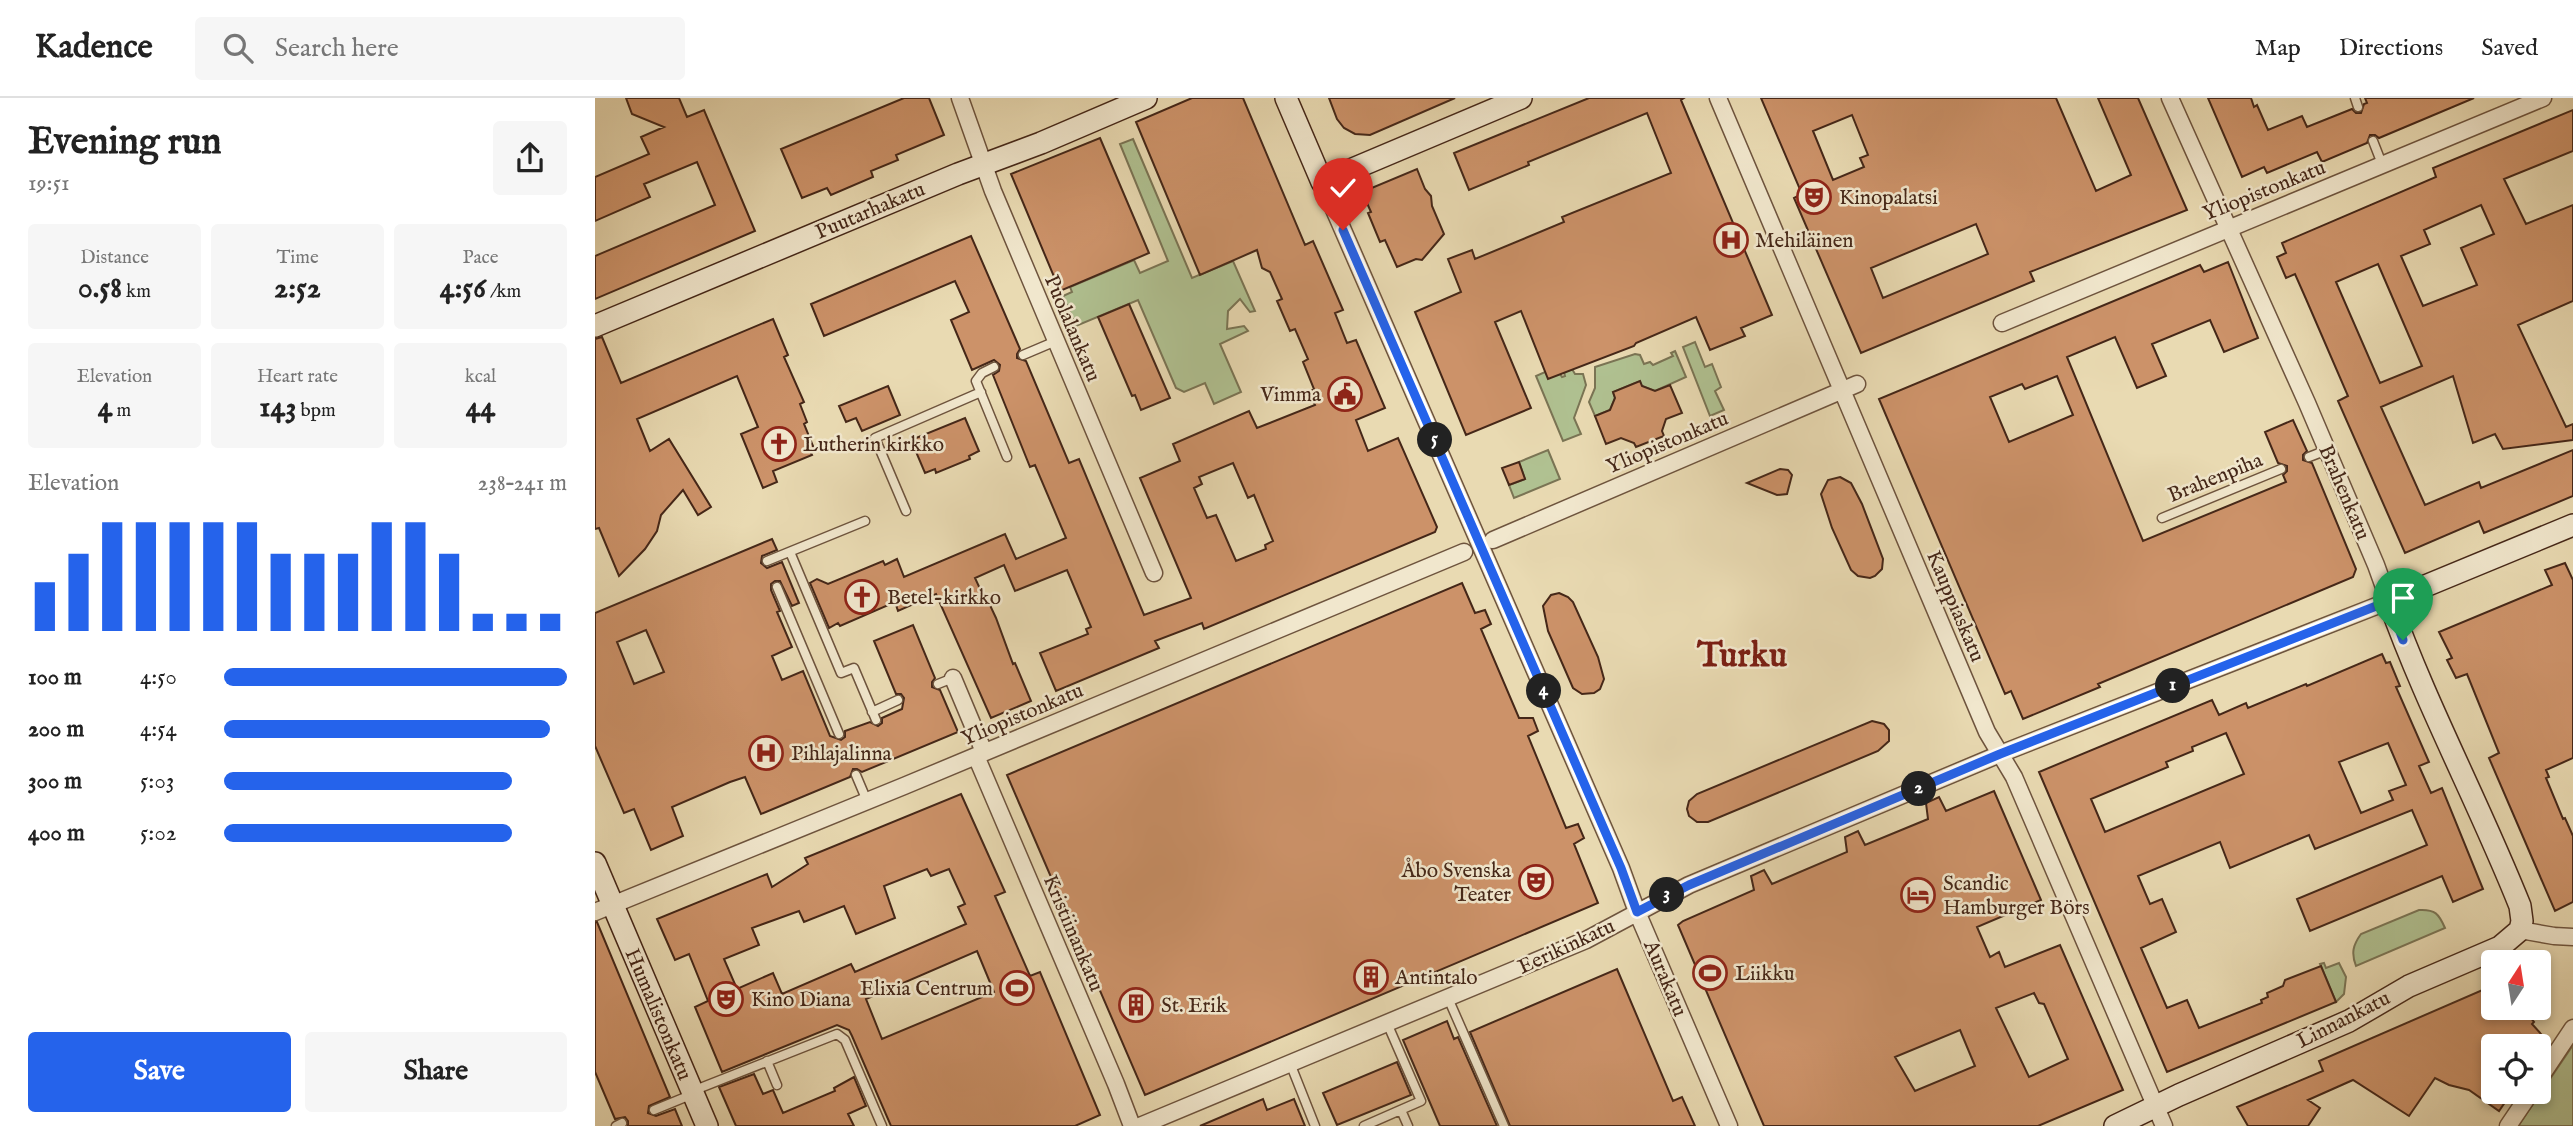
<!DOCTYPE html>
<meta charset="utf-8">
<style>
:root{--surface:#fff;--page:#f6f6f6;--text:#222;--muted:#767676;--line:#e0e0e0;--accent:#2563eb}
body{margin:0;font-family:"IM FELL English",serif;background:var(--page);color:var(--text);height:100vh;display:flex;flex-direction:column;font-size:26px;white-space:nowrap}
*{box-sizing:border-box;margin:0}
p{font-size:23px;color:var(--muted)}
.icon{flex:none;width:38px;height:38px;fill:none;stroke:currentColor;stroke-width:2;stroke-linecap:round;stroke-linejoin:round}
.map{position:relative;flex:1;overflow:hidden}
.side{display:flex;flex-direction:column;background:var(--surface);width:595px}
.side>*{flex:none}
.needle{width:46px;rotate:12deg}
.fabs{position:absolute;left:1886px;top:852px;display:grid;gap:14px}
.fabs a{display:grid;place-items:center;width:70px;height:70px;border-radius:7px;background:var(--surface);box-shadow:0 4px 10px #0003;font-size:35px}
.pin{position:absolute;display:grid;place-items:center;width:60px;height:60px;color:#fff;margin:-72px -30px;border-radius:50% 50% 50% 0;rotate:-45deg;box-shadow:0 0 7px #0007}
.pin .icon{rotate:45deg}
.km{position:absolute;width:35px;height:35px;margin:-18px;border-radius:50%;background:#222;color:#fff;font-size:19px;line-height:35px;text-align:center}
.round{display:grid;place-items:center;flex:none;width:74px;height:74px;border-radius:7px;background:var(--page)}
.summary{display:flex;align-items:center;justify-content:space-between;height:119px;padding:0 28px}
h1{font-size:38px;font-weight:700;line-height:52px}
.figures{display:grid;grid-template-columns:repeat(3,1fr);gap:10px;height:119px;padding:7px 28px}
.figures div{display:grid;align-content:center;border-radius:7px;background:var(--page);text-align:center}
.figures b{font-size:30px;font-weight:700}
.figures small{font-size:19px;font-weight:400}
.figures p{font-size:19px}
.chart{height:196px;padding:14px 28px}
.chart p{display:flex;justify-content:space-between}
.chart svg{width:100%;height:126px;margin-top:7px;stroke:var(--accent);stroke-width:6}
.button{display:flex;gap:14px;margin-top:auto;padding:14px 28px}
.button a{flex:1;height:80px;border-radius:7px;background:var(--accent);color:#fff;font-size:28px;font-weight:700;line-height:80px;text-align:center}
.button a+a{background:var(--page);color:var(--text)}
ul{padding:0 28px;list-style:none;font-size:23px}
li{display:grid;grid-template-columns:112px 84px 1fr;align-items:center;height:52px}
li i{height:18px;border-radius:9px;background:var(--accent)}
header{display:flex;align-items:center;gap:42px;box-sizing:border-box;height:98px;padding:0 35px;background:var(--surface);border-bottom:2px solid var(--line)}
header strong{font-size:33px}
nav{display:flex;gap:38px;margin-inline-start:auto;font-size:24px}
.search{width:490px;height:63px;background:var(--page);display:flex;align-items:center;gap:18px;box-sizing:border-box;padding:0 24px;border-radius:7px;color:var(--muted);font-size:26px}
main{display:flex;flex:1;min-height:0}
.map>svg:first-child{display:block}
.green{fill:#b0c191;stroke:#7a7454;stroke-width:2}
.building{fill:#cc9269;stroke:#452718;stroke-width:2;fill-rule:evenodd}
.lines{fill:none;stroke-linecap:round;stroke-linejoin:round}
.lane-casing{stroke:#6e543e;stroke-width:11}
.street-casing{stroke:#6e543e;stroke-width:19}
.secondary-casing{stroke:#452718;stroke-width:24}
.lane{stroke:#f1e7cd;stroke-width:8}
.street{stroke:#f1e7cd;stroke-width:16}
.secondary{stroke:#f1e7cd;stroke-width:21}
.route-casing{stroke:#fff;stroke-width:14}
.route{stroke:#2563eb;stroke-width:9}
.labels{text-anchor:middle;stroke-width:5;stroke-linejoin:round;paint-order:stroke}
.street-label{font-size:21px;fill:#452718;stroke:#f1e7cd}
.poi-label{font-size:21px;fill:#452718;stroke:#f1e7cd;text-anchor:start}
.town-label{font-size:35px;font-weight:bold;fill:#7a1f14;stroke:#f1e7cd}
</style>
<header>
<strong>Kadence</strong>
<div class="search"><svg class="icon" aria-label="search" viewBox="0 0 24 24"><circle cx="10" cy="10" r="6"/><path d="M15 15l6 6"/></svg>Search here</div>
<nav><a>Map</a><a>Directions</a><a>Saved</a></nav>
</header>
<main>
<section class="side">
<div class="summary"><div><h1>Evening run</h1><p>19:51</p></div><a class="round"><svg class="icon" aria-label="share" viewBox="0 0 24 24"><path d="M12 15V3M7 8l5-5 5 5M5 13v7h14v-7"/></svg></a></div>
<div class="figures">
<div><p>Distance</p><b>0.58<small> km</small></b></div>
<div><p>Time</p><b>2:52</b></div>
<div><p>Pace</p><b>4:56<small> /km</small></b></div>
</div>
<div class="figures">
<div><p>Elevation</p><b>4<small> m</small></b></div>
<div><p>Heart rate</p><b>143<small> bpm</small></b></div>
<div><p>kcal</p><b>44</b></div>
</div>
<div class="chart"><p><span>Elevation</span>238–241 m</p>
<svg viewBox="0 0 160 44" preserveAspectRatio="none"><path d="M5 44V27M15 44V17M25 44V6M35 44V6M45 44V6M55 44V6M65 44V6M75 44V17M85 44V17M95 44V17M105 44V6M115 44V6M125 44V17M135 44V38M145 44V38M155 44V38"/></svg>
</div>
<ul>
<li><b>100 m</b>4:50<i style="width:100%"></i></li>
<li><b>200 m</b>4:54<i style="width:95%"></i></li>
<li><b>300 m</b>5:03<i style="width:84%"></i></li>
<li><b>400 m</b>5:02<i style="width:84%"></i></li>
</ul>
<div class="button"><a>Save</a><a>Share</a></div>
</section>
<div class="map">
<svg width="1978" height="1028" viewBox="0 0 1978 1028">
<rect width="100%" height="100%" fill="#e9dab2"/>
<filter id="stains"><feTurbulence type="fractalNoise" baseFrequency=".00286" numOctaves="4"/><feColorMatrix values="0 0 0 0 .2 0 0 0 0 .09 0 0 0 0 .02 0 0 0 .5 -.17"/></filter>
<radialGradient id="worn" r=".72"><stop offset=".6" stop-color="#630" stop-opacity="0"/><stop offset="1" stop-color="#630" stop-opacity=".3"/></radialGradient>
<path class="green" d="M538,41L597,180L638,163L660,213L655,214L645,201L633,213L632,231L649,228L653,233L625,246L646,294L619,306L610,285L589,294L581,290L543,202L481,228L468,198L477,194L475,189L539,162L545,175L573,163L525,46Z
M1100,244L1110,269L1117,266L1126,289L1120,293L1129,312L1115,318L1088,249Z
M1080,253L1091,279L1060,293L1047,288L1045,283L1018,294L1020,300L1015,312L1000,318L994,304L1000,290V269L1040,256L1045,257L1049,266L1055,264L1058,267L1078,258L1076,255Z
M977,271L980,276H988L991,287L979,320L986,336L968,343L941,278L950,274L965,276L967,279L970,278L969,274Z
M953,352L965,381L919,400L914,387L930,381L924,364Z
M1824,812C1840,811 1844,816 1850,830L1761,868C1756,855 1758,847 1766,836Z
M1729,865L1731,870L1744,865L1751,879L1749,896L1741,904L1725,866Z
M1978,947V1028H1923L1976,950Z"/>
<path class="building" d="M31,0H84L92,19L109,12L160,133L0,201V158L120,107L102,64L49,86L55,99L0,123V79L54,56L46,39L69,29L37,16Z
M309,0H334L349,37L301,57L303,62L276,73L278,79L236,97L232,90L207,100L186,51Z
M597,0H648L710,147L718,143L748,212L740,215L752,245L761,242L790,310L761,322L773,353L803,340L842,429L840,434L609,531L607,525L560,543L564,550L461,593L445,555L493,536L491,531L496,529L472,472L420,493L409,467L380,480L392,506L394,505L401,520L418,566L420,565L436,603L396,620L341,496L303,513L300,504L245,528L243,525L234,530L215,485L222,481L233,486L288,463L290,467L302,461L309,479L410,436L421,461L471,440L440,367L435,369L398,277L404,273L405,267L399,262L377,272L356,222L374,214L360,183L229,238L216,206L376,138L425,251L422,256V260L431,263L474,365L484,361L549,517L596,500L545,380L585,363L578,346L654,313L662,330L720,307L714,294L719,291L708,264L713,261L700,231L695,233L682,203L687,201L675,174L667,170L662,152L605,177L541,24ZM638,365L653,400L659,397L678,443L670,447L671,451L641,463L621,417L612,420L599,390L607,386L604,379Z
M734,0H860L775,37L760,36L749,30L742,21Z
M994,0H1089L1086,2L1177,217L1146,230L1150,238L1115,252L1101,219L1041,245L1039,248L953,281L926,213L900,224L936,310L871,337L820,214L866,194L853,161L877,152L880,161L969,124L967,119L1076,75L1052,15L933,64L934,67L874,92L859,55Z
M1166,0H1461L1501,93L1536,77L1503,0H1543L1592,112L1435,174L1439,183L1266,255L1199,100L1207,96ZM1257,17L1273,57L1265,60L1269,69L1238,82L1218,33ZM1381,126L1393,156L1288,200L1276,170Z
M1613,0H1656L1659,9L1662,7L1673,32L1707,18L1712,29L1757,11L1761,15H1766L1769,6L1772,5L1770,0H1879L1784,40L1780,37H1775L1772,45L1727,64L1722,54L1672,75L1669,69L1647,79Z
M1978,12V53L1909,81L1931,126L1978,107V203L1923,227L1971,329L1978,326V342L1908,351L1900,336L1878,345L1858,278L1786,309L1830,407L1884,384L1886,390L1978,352V398L1889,435L1884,423L1810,455L1743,303L1753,298L1711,201L1700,176L1691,180L1682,159L1691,155L1687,145L1841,79L1838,70ZM1886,107L1899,136L1866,150L1882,187L1828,208L1806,158L1835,146L1829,132ZM1783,166L1827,268L1785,285L1741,184Z
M505,40L554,155L465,193L416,76Z
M822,71L830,91L836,98L837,108L849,136L827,162L821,161L802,169L790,142L785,144L773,115L776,114L767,94Z
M1633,164L1663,240L1629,254L1615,222L1557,246L1571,278L1542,290L1520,239L1472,259L1548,443L1691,384L1688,377L1692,373V368L1683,365L1670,334L1698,322L1712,353L1708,357V362L1717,365L1761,471L1758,479L1503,586L1505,589L1428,621L1416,593L1410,596L1284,301L1605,167L1609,174ZM1462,278L1478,317L1414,344L1395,299L1427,286L1430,291Z
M534,206L575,300L546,312L540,297L537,298L503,219Z
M178,221L193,257L189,259L209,304L205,306L212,324L209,326L220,353L216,355L217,357L178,373L182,384L168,390L146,336L163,329L142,278L42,321L55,353L74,341L116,409L103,417L88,392L66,417L62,433L50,451L24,478L4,430L0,431V241L7,239L26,285Z
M1045,283L1047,288L1060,293L1075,287L1087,315L1071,321L1067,333L1069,338L1041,349L1039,345L1026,340L1011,346L1000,318L1015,312L1020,300L1018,294Z
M293,288L305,317L267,333L261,320L251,324L244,308Z
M370,320L384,353L374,358L375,361L341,375L340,371L330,375L316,342Z
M924,364L930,381L914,387L907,370Z
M1185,371L1193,372L1197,377L1192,396L1182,397L1152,385Z
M1245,379L1256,385L1267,406L1288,461L1287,471L1280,478L1275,480L1263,478L1256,472L1237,430L1226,396L1233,382Z
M177,441L182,452L167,458L166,465L172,470L187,464L204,505L197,508L185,483H180L176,486V492L185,513L182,514L197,549L177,558L187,582L208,573L235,638L246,642L250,639V633L275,624L283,628L287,625V620L307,611L309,600L306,596H301L279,543L318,527L340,580L337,584V589L345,592L363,634L267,674L262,671H258L255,679L166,716L150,679L135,684L77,709L88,738L56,752L39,711L29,715L0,648V515ZM51,532L69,574L39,586L22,544Z
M1970,465L1978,482V660L1951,672L1954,679L1951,680L1968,721L1970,720L1978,738V804L1960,813L1894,660L1904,655L1872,576L1861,580L1852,562L1857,560L1844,534L1957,487L1950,472Z
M867,485L880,515L890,512L896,526L886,531L924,620H938L943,633L933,638L971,730L983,726L989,740L979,746L1003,805L550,997L412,677Z
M964,495L973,499L978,504L1003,559L1009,581L1005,591L999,595L987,596L978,590L953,533L948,508L956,497Z
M1787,556L1791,565L1795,564L1805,588L1801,589L1834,664L1824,668L1836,695L1847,690L1888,791L1858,804L1847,778L1715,833L1702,801L1832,747L1817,712L1720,751L1714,737L1635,770L1625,744L1543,778L1555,806L1567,801L1581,834L1546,850L1572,910L1592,902L1604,930L1667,905L1666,902L1673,899L1672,895L1688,888L1690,882L1726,868L1741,904L1572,974L1444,674L1617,602L1624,617L1651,605L1653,610L1711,586L1712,588ZM1631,635L1649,676L1510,734L1496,701L1573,669L1571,664L1598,653L1597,649ZM1793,645L1811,687L1794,693L1798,702L1766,715L1744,664Z
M1277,623L1289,626L1294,632V643L1283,653L1113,724H1102L1094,718L1092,711L1094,703L1102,696Z
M1399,693L1446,802L1382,829L1395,859L1404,854L1410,869L1465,847L1528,992L1443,1028H1169L1083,827L1088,823L1159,792L1156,778L1169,772L1177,786L1252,754L1250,739L1263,733L1270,747L1333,721L1331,705L1344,699L1351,713ZM1439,895L1444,905L1449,906L1473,961L1434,979L1401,910ZM1365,932L1380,968L1320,993L1300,959Z
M366,696L410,794L400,798L435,878L445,874L505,1017L480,1028H296L257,938L254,932L242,927L127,974L100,909L113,903L94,856L80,862L62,821L172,776L177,789L213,766L210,760ZM332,771L336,778L354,771L370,806L363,809L371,826L260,874L256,866L187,896L178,875L142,891L129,861L164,847L157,830L204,813L209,824L249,808L261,836L300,820L289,788ZM382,853L399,894L287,941L271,901Z
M0,824H2L75,999L54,1008L53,1015L61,1018L80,1011L87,1028H33V1023L30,1019L20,1021L0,974Z
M1022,871L1078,1003L1087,999L1100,1028H915L875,934Z
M1899,887V910H1928L1939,924L1937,926L1955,946L1953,948H1899V994H1917L1904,1013L1874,992L1854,987L1840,980L1814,1018L1758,982L1713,1002L1725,1010L1713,1028H1653L1642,1009L1728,973L1724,963Z
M852,923L859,941L863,939L902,1028H845L808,942Z
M802,964L816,997L742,1027L728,995Z
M159,976L168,996L178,992L188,1015L240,993L239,990L259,979L271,1008L253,1016L259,1028H141L124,989Z
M668,1001L672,1012L699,1001L710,1028H605Z"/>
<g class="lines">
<g class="lane-casing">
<path id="lane" d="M1760,0L1763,9
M1778,43L1787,66
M428,257L461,243
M399,269L387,275L381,283L412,359
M1714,359L1732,352
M311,413L280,340L386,294
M1567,420L1686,371
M195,454L246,575L259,570L281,622
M172,463L270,423
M182,489L244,636
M343,586L358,580
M277,614L303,602
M261,677L272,703
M853,900L909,1028
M172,963L182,987
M695,965L720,1028
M100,992L242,936L250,942L287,1028
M59,1012L98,996
M806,1012L813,1028
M21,1028L27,1025
M769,1028L826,1003L792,925"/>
</g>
<g class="street-casing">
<path id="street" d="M365,0L398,93L559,475
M1123,0L1392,634L1419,679L1569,1028
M727,84L1026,770L1042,814L1134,1028
M1407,225L1948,0
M898,442L1262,286
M358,580L389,654
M381,658L521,986L537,1028
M0,814L309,688L869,454
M1925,832L1959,838L1978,839
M1944,981L1978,930
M545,1028L991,842L1094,787L1405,656L1794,503L1781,467L1712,305L1575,0
M1913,1028L1936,994"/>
</g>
<g class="secondary-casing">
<path id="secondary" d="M691,0L727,84L926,0
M0,228L363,76L446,45L551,0
M0,765L112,1028
M1520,1028L1584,997L1754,923L1814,888L1905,849L1925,832L1927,823L1925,808C1884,705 1831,607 1794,503L1978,427"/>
</g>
<use href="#lane" class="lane"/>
<use href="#street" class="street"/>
<use href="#secondary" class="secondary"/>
</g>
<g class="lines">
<g class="route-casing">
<path id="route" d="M748,132L1026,770L1042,814L1094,787L1405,656L1794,503L1808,542"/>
</g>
<use href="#route" class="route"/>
</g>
<defs>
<g id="theatre-ring" transform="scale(1.75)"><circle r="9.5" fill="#f1e7cd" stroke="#8f2418" stroke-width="1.5"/><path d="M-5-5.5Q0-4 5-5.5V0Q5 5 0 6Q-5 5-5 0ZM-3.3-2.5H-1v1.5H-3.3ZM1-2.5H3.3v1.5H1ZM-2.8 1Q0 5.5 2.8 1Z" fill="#8f2418"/></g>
<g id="hospital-ring" transform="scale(1.75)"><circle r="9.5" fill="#f1e7cd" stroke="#8f2418" stroke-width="1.5"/><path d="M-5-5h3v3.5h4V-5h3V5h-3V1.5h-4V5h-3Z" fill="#8f2418"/></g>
<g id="civic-ring" transform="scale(1.75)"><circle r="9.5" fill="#f1e7cd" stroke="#8f2418" stroke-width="1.5"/><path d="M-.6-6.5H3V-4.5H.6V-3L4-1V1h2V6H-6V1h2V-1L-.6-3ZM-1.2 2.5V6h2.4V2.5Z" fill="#8f2418"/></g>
<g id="church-ring" transform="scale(1.75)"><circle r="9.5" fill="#f1e7cd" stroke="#8f2418" stroke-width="1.5"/><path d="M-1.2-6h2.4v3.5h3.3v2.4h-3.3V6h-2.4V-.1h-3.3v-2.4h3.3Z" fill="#8f2418"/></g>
<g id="hotel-ring" transform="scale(1.75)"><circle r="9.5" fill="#f1e7cd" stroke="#8f2418" stroke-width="1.5"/><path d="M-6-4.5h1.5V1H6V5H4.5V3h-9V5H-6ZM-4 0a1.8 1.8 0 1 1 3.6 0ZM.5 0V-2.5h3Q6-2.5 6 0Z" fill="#8f2418"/></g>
<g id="stadium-ring" transform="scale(1.75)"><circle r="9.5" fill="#f1e7cd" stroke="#8f2418" stroke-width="1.5"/><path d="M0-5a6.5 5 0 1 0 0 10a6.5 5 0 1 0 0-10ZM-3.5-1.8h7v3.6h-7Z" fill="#8f2418"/></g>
<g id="building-ring" transform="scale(1.75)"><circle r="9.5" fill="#f1e7cd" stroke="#8f2418" stroke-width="1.5"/><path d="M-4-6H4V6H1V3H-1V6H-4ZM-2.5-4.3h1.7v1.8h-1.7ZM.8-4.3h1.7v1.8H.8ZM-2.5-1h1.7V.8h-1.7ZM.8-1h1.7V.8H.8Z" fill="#8f2418"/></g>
</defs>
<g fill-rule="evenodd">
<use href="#theatre-ring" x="1219" y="99"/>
<use href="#hospital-ring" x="1136" y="142"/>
<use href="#civic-ring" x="750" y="296"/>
<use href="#church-ring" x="184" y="346"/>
<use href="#church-ring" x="267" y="499"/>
<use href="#hospital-ring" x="171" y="655"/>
<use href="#theatre-ring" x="941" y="784"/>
<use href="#hotel-ring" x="1323" y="797"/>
<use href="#stadium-ring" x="1115" y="875"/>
<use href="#building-ring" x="776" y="879"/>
<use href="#stadium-ring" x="422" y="890"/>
<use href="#theatre-ring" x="131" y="901"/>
<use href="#building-ring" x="541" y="907"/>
</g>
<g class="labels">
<g class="street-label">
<text transform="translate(1669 92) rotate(-22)" y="7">Yliopistonkatu</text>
<text transform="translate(275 112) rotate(-23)" y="7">Puutarhakatu</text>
<text transform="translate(478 230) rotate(67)" y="7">Puolalankatu</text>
<text transform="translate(1072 344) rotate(-23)" y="7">Yliopistonkatu</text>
<text transform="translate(1620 379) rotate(-22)" y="7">Brahenpiha</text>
<text transform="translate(1750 394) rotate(67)" y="7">Brahenkatu</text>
<text transform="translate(1361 508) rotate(67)" y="7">Kauppiaskatu</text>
<text transform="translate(427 616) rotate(-23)" y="7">Yliopistonkatu</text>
<text transform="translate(479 835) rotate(67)" y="7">Kristiinankatu</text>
<text transform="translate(971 848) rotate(-25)" y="7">Eerikinkatu</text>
<text transform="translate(1071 880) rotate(67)" y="7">Aurakatu</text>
<text transform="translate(64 916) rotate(67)" y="7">Humalistonkatu</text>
<text transform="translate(1748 921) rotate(-27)" y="7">Linnankatu</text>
</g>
<g class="poi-label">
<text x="1244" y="106">Kinopalatsi</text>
<text x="1160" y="149">Mehiläinen</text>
<text x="726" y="303" text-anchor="end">Vimma</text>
<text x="208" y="353">Lutherin kirkko</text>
<text x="292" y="506">Betel-kirkko</text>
<text x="196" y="662">Pihlajalinna</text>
<text x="916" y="779" text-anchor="end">Åbo Svenska<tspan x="916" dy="24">Teater</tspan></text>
<text x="1348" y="792">Scandic<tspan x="1348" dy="24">Hamburger Börs</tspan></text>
<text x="1140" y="882">Liikku</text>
<text x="800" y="886">Antintalo</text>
<text x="398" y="897" text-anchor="end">Elixia Centrum</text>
<text x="156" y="908">Kino Diana</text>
<text x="566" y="914">St. Erik</text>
</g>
<g class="town-label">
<text x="1147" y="568">Turku</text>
</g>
</g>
<rect width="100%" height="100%" filter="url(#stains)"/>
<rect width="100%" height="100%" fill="url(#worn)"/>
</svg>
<div class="fabs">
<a><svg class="needle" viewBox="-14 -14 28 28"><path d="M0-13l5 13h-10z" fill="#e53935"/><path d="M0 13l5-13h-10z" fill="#767676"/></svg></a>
<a><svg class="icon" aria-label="locate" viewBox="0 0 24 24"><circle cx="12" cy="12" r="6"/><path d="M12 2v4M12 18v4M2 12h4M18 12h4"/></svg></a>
</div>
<div class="pin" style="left:1808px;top:542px;background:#1e9e55"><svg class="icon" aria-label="arrive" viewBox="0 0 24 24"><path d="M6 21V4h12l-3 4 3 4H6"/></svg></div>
<div class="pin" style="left:748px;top:132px;background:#d93025"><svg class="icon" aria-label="check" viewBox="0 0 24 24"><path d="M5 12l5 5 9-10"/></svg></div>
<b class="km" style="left:1578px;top:588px">1</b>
<b class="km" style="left:1324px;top:691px">2</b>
<b class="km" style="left:1072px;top:797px">3</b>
<b class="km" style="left:949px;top:593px">4</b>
<b class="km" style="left:840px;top:342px">5</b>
</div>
</main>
